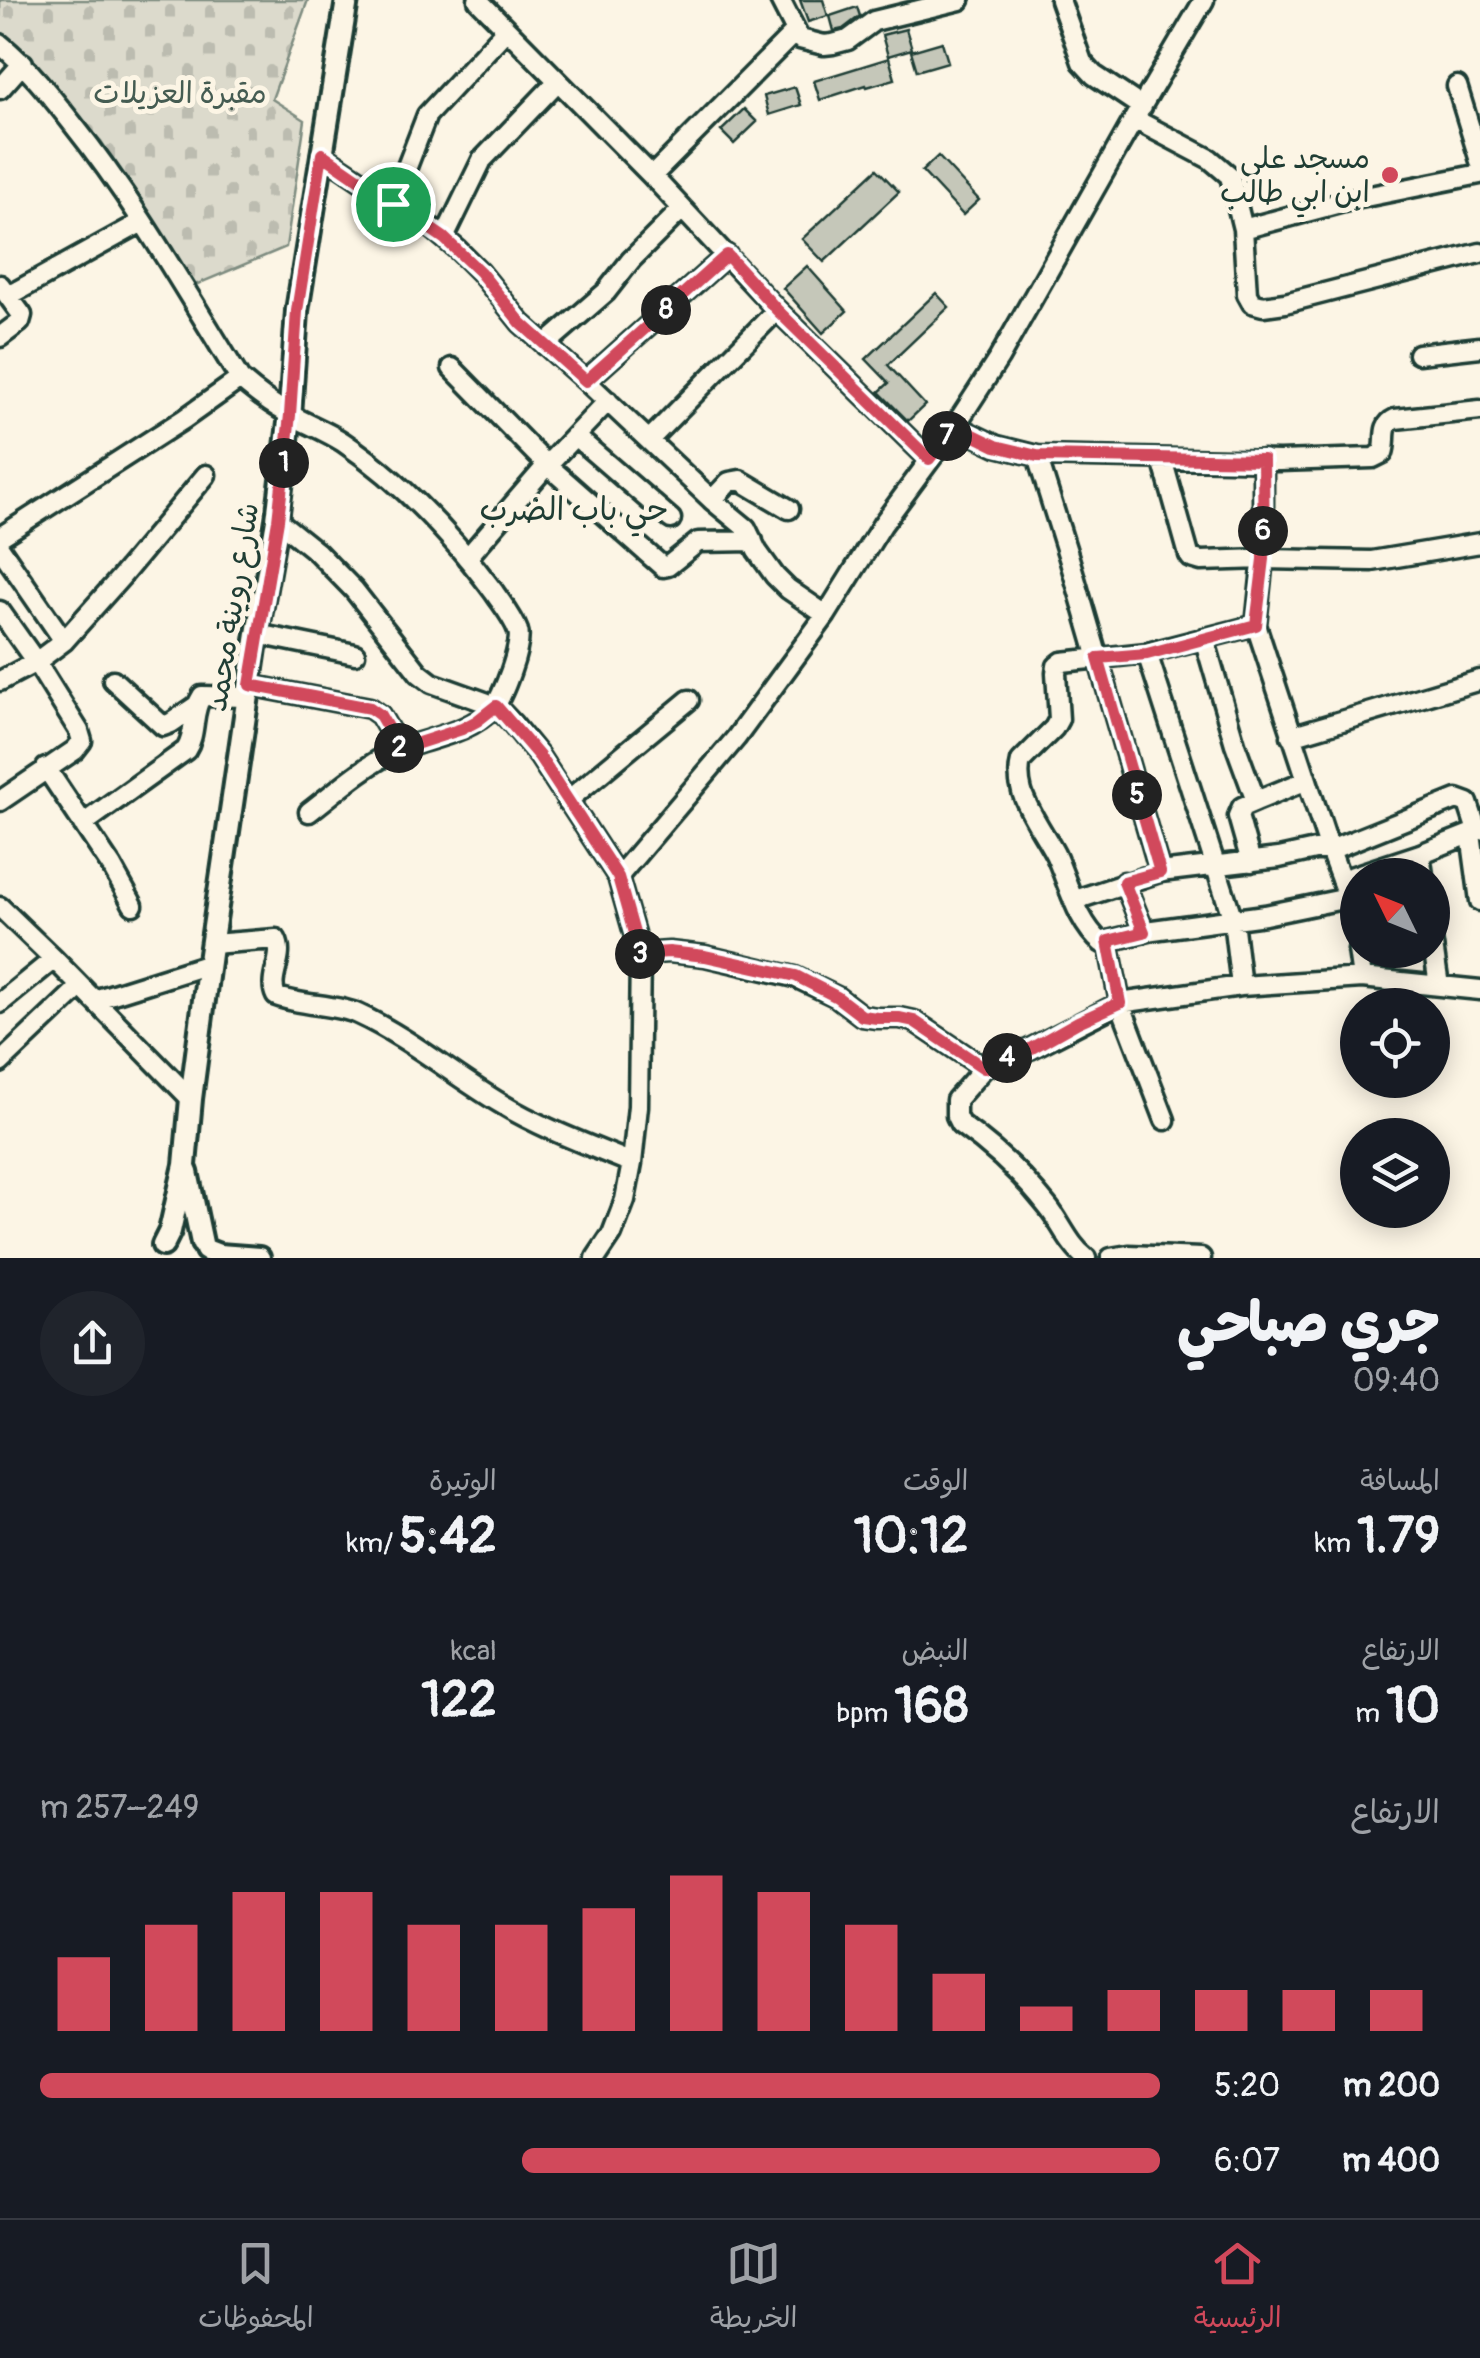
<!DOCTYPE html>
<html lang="ar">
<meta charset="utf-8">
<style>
:root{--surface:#171b24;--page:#20242c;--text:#f1f3f6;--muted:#9ea1a6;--line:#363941;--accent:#d1495b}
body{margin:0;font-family:Pangolin,"Playpen Sans Arabic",sans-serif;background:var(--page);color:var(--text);direction:rtl;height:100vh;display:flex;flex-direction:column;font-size:38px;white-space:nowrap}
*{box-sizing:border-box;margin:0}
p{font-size:32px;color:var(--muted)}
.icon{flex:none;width:55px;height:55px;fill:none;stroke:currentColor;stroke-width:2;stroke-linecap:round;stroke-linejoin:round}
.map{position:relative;height:1258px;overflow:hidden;direction:ltr}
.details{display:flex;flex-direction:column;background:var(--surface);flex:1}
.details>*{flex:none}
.needle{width:65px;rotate:313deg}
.controls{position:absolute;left:1340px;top:858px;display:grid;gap:20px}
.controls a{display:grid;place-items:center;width:110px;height:110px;border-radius:50%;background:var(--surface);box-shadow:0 5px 25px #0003;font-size:50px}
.pin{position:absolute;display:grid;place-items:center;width:85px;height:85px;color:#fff;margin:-42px;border:5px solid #fff;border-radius:50%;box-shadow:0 2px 10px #0007}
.km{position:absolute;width:50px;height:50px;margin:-25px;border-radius:50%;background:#222;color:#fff;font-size:28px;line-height:50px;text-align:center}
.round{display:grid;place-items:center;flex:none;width:105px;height:105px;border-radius:52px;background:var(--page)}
.summary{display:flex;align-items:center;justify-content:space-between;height:170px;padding:0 40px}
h1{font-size:55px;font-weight:800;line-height:75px}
.stats{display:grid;grid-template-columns:repeat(3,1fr);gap:15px;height:170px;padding:10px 40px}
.stats div{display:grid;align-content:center}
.stats b{font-size:50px;font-weight:800}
.stats small{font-size:28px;font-weight:400}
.stats p{font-size:28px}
.chart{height:280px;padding:20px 40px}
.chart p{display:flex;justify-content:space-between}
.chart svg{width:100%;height:180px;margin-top:10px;stroke:var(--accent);stroke-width:6}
ul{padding:0 40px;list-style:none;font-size:32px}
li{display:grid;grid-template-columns:160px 120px 1fr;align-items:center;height:75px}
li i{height:25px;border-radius:12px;background:var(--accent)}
.tab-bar{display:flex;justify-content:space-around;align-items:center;height:140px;border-top:2px solid var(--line);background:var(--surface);font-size:28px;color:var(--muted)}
.tab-bar a{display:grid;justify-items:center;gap:5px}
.tab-bar .current{color:var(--accent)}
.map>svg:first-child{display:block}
.cemetery{fill:url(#cemetery-stones);stroke:#7e8c80;stroke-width:2.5}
.building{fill:#c5c7b9;stroke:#1f3d34;stroke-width:2.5}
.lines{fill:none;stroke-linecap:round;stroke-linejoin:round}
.minor-casing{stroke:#1f3d34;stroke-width:25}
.major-casing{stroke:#1f3d34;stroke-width:28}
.minor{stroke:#fcf5e5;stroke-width:18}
.major{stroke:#fcf5e5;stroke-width:20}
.route-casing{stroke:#fff;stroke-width:20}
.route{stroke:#d1495b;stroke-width:12}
.poi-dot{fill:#d1495b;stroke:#fcf5e5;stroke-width:4}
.labels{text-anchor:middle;stroke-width:10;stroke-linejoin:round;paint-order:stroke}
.park-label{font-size:30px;fill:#455c52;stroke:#fcf5e5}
.poi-label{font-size:30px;fill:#1f3d34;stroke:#fcf5e5;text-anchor:end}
.street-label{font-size:30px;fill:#1f3d34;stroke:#fcf5e5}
.neighbourhood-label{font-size:32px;fill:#1f3d34;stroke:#fcf5e5}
</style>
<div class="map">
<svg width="1480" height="1258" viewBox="0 0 1480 1258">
<defs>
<pattern id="cemetery-stones" width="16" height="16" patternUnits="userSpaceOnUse" patternTransform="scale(2.5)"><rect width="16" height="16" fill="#dcdacc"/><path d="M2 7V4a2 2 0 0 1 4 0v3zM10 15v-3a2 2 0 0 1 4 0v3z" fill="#bcbcb0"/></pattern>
</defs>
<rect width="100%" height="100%" fill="#fcf5e5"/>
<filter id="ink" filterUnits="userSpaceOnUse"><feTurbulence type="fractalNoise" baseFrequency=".01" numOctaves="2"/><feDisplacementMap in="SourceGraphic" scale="20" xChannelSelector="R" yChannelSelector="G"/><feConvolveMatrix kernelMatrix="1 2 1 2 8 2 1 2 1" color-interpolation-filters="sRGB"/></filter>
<g filter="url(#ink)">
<path class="cemetery" d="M0,0H308L272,99L305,120L286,247L193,286L101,141L0,33Z"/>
<path class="building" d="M800,0H823L828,16L808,22Z
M857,7L860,16L843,29L834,31L830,16Z
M906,29L912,49L888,56L882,35Z
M942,42L948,62L917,71L911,51Z
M889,58L895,79L867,87L866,85L820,100L814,81Z
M795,87L801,105L769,115L764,96Z
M744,109L757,122L734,144L721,131Z
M938,156L979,200L963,215L922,171Z
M877,169L899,192L824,262L802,239Z
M807,266L847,311L823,333L783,288Z
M936,293L949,307L888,365L925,405L908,421L879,392L889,383L866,359Z"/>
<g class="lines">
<g class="minor-casing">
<path id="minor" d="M478,0L652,176L777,310L929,459
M780,0L800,39L824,45L833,44L848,40L874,21L960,0
M1060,0L1082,62L1094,75L1142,107
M0,44C28,67 50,95 72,123C136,203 186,292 240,379C255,392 272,405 289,414C307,424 326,431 343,442C401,481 453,537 494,592C502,604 513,617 518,631C523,644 502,699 493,708C467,736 422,738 389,754C361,769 335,792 309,812
M1457,86L1480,161
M0,89L23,63
M1134,119L1210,159L1230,176L1243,229L1247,294L1252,303L1263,306L1285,303L1480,253
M321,154L432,228L458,250L480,272L521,323L586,381L712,500L729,482L740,480L789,509
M652,176L795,32
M393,203L427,115L506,30
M1243,229L1355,199L1480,174
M444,238L482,160L557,82
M0,285L22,315L20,322L0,337
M8,296L142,222
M545,345L606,292L631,260L682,209
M1418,354L1480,347
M452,368L547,465L663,567L668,566L698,542L753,541
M586,381L727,255
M955,426L997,446L1037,456L1279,461L1373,458L1383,453C1388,439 1380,426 1395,419L1480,410
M575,436L671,519
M649,440L777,310
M1037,456L1069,558L1160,872
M1162,459L1189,555L1191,558L1201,561L1263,559L1372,561L1480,543
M1263,460V559L1256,625L1330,850L1457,799L1468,803L1477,831
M712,500L746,528L757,551L775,576L788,589L826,615
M277,520L317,552L354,590L419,673L432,683L496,706L512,723L539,756L618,877L640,954L638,1106L632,1163L625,1200L612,1234L596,1258
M0,537L184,419L240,379
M0,548L64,641
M467,558L547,465L608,401
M0,611L36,662L79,731L82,741L75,750L0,801
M257,634L355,654
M1204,638L1235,744L1256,801L1242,807L1238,816L1251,862
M1147,653L1233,920L1241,986
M113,680L163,726L171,723L196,706
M0,681L36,662L64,641L121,577L206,475
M249,685L370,708L380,715L400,749
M1291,736L1480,680
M46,768L112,867L133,905
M567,801L689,700
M1256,801L1305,781
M83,824L186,750C197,733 191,712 202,696L248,697
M1471,834L1480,901
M1420,854L1423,875
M618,877L736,738L826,615L882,525L955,426L999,358L1134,119L1204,0
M1341,880L1420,854L1480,830
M1124,882L1144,932
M1075,900L1160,872L1279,858L1315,850H1330L1348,898L1358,935
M0,907L54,959L191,1099
M1432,938L1439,986
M1108,941L1102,943C1077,923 1068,882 1055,854C1044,833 1029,814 1022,792C1019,781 1018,772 1021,761L1054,728L1059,719L1056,673L1057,666L1062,662L1147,653L1256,625
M212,944L276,939C286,958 267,977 276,996C301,1006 335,1004 358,1014C408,1037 453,1075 500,1103C541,1128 588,1145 632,1163
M1358,950L1362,978
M640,954L669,952L705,956L795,977L837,997L862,1016L877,1018H900L914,1021L984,1068
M94,1000L209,964
M0,1003L54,959
M0,1063L80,987
M1165,1120L1120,1003L1108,941L1153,930L1265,915L1348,898
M1086,1258C1069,1245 1061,1223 1048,1207C1022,1174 994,1148 960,1124L956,1116V1100L984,1068L1030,1049L1120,1003L1241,986L1362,978L1480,990
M1111,1258L1129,1255L1201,1258"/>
</g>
<g class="major-casing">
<path id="major" d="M187,1172L202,1243
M163,1245L170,1231L185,1165L191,1099L210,954L257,634L277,520L290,415L297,311L347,0
M206,1250L219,1255L259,1258"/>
</g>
<use href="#minor" class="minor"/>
<use href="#major" class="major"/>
</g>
</g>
<g class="lines" filter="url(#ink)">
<g class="route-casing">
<path id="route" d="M322,154L444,238L480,272L521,323L586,381L727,255L777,310L929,459L955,426L996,446L1037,456L1263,460L1264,559L1256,625L1147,654L1098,658L1160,872L1124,882L1144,932L1108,941L1120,1003L1078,1022L1030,1049L984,1068L914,1021L900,1018H877L862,1016L837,997L796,976L705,956L669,952L640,954L618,877L539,756L496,706L477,721L462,729L400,749L380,715L370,708L250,685L278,520L290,415L297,311Z"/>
</g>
<use href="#route" class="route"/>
</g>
<circle class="poi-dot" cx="1390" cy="175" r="10"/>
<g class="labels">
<g class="park-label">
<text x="180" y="103">مقبرة العزيلات</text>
</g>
<g class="poi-label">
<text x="1370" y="168">مسجد علي<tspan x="1370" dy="34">ابن ابي طالب</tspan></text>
</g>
<g class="street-label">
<text transform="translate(232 607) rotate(-81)" y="10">شارع روينة محمد</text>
</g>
<g class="neighbourhood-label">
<text x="574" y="520">حي باب الضرب</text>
</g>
</g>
</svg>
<div class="controls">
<a><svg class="needle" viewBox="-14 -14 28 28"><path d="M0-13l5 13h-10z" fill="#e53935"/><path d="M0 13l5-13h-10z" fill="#9ea1a6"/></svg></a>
<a><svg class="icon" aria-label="locate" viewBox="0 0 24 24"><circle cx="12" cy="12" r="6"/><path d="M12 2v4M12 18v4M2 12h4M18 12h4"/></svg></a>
<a><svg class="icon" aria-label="layers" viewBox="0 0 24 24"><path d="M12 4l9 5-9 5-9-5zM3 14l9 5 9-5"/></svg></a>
</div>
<div class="pin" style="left:393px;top:204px;background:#1e9e55"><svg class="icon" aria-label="arrive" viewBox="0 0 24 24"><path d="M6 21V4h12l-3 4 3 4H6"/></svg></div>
<b class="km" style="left:284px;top:463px">1</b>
<b class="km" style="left:399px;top:748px">2</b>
<b class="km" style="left:640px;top:954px">3</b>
<b class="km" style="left:1007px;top:1058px">4</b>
<b class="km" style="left:1137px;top:795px">5</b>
<b class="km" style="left:1263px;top:531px">6</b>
<b class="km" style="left:947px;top:436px">7</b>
<b class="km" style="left:666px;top:310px">8</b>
</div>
<section class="details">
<div class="summary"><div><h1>جري صباحي</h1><p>09:40</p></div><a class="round"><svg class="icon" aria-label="share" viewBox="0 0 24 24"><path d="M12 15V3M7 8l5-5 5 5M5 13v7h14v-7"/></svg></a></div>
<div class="stats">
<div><p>المسافة</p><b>1.79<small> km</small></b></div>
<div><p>الوقت</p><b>10:12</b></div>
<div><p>الوتيرة</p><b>5:42<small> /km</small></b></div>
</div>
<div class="stats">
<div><p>الارتفاع</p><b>10<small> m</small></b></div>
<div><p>النبض</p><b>168<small> bpm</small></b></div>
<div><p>kcal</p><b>122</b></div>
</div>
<div class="chart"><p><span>الارتفاع</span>249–257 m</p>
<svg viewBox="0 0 160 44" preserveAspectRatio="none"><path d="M5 44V26M15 44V18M25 44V10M35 44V10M45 44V18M55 44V18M65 44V14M75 44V6M85 44V10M95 44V18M105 44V30M115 44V38M125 44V34M135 44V34M145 44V34M155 44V34"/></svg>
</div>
<ul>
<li><b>200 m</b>5:20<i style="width:100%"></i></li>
<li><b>400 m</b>6:07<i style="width:57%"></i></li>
</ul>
</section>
<nav class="tab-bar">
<a class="current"><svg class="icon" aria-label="home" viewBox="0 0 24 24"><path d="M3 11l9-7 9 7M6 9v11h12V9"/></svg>الرئيسية</a>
<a><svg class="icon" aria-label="map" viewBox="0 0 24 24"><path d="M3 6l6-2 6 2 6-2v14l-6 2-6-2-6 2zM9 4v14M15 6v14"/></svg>الخريطة</a>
<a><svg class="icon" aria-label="saved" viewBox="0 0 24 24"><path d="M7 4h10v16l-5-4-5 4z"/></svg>المحفوظات</a>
</nav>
